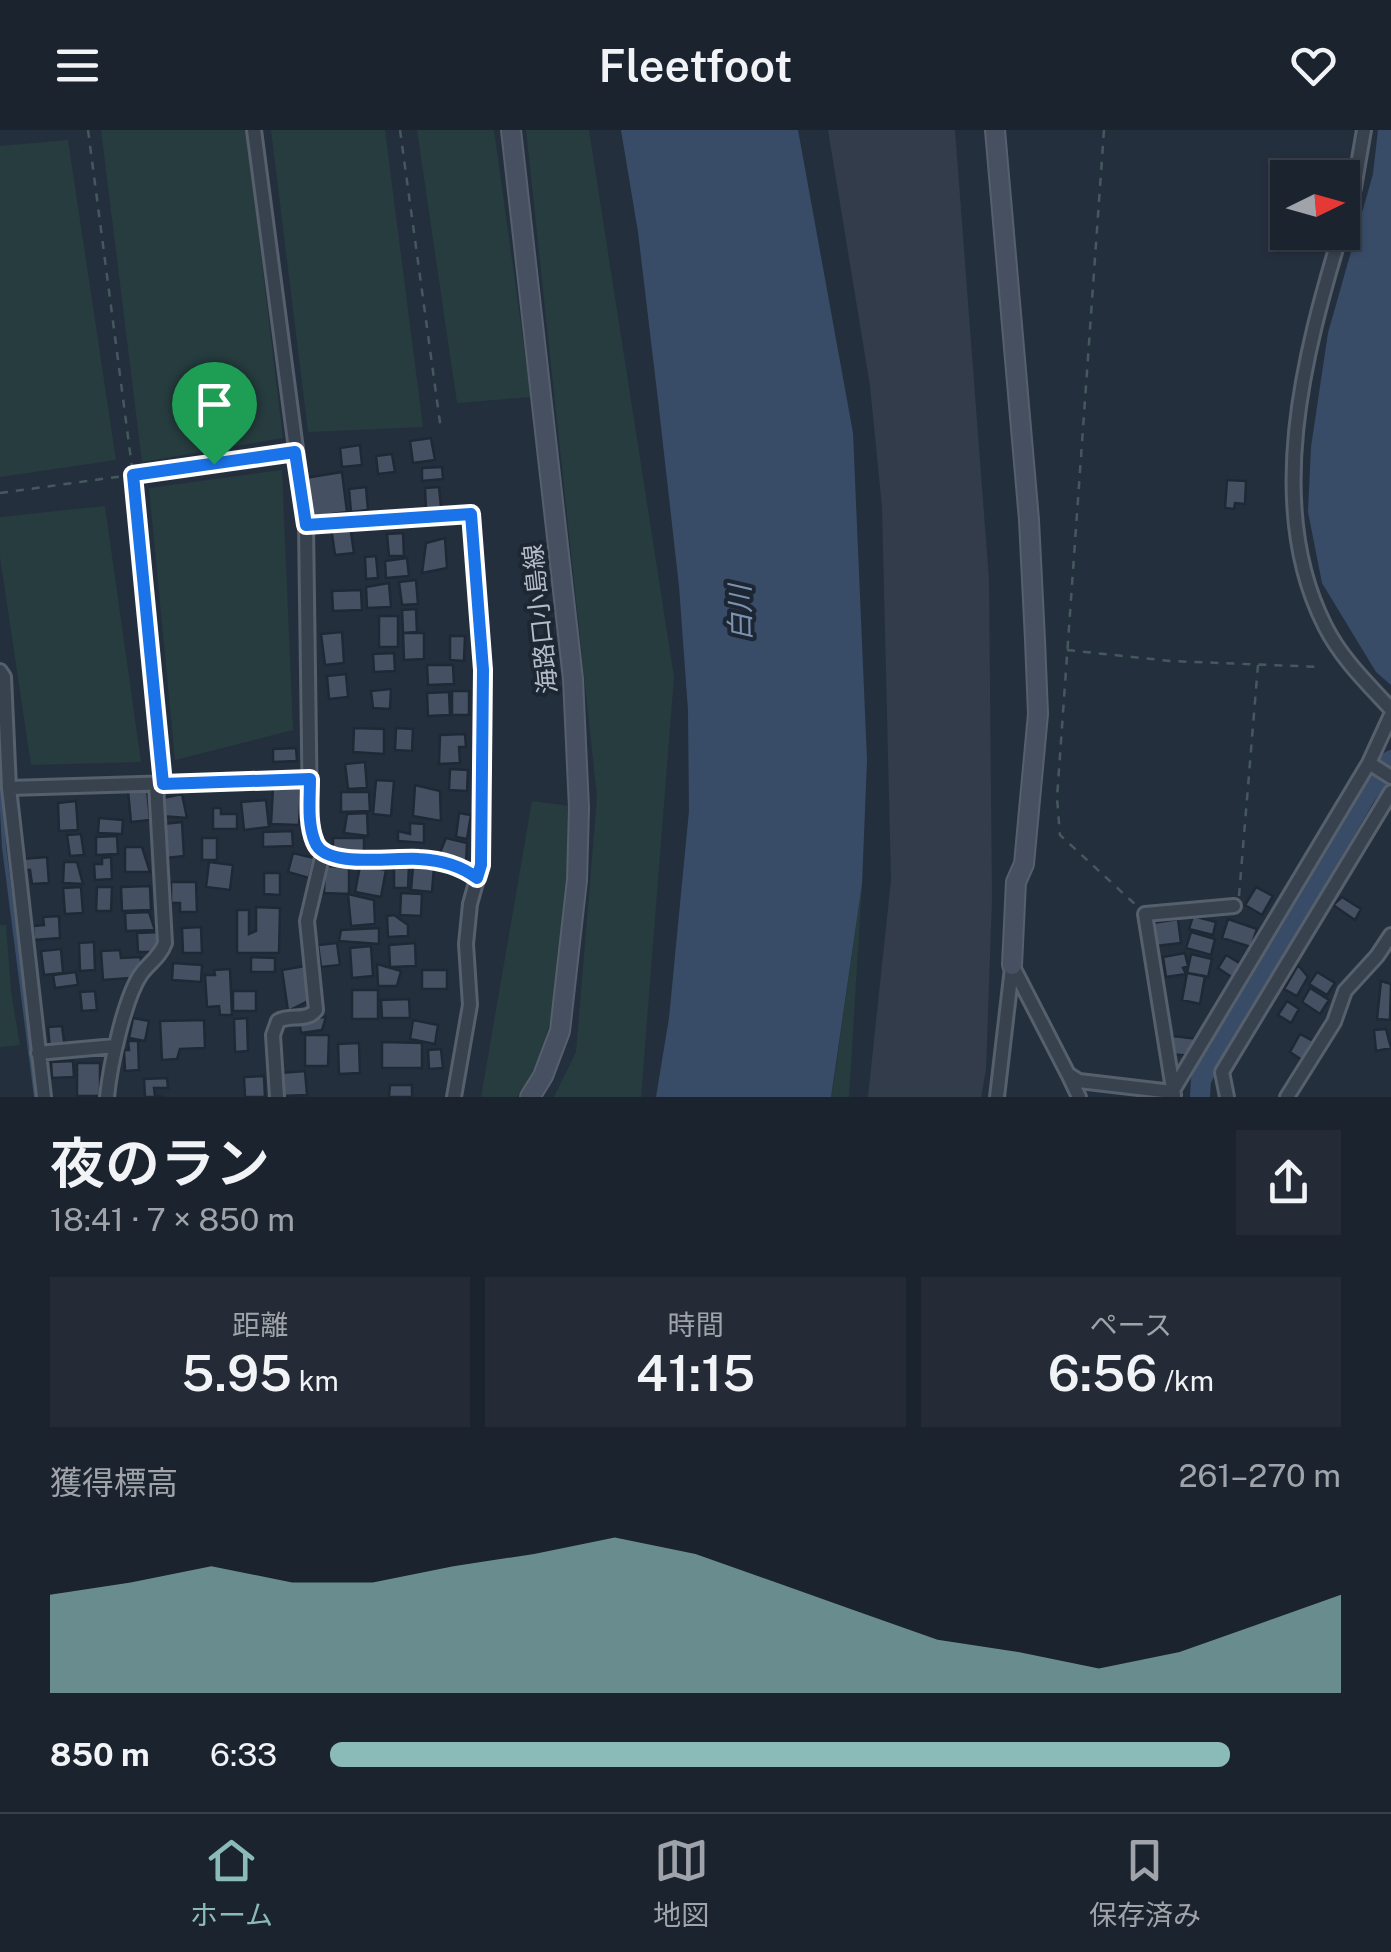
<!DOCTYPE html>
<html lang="ja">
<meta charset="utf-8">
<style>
:root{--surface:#1b232e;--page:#242b36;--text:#f1f3f6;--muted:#a0a4aa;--line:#39404a;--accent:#8bbbb9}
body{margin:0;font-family:"Public Sans","Noto Sans JP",sans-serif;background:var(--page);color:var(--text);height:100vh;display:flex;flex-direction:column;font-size:38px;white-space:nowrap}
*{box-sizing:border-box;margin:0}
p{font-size:32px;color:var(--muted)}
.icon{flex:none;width:55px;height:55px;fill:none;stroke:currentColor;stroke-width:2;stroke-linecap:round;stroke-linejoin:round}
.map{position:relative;height:967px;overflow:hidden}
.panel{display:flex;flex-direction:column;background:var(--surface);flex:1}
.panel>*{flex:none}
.needle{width:65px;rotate:85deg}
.controls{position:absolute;left:1270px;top:30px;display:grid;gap:20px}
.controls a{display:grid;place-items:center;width:90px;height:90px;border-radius:0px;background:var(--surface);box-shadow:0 2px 8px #0004,0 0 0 2px var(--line);font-size:50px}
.pin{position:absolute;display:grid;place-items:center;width:85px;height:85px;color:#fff;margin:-102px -42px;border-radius:50% 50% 50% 0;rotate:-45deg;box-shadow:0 0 10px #0007}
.pin .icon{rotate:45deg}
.round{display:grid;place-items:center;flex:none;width:105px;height:105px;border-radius:0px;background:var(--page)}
.head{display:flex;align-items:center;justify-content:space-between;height:170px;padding:0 50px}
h1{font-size:55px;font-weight:600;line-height:75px}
.metrics{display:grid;grid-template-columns:repeat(3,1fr);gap:15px;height:170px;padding:10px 50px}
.metrics div{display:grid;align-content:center;border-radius:0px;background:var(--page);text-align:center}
.metrics b{font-size:50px;font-weight:600}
.metrics small{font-size:28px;font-weight:400}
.metrics p{font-size:28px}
.chart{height:280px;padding:20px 50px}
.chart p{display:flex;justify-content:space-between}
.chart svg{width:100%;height:180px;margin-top:10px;fill:var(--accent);opacity:.7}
ul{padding:0 50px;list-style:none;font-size:32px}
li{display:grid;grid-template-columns:160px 120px 1fr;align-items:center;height:75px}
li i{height:25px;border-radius:12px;background:var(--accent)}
header{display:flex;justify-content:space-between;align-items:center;height:130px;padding:0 50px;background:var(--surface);font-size:45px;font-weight:600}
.dock{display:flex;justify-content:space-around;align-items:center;height:140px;border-top:2px solid var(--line);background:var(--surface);font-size:28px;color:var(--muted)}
.dock a{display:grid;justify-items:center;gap:5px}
.dock .current{color:var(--accent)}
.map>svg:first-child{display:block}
.airport{fill:#323c4b}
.green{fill:#263c3f}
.water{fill:#394c67}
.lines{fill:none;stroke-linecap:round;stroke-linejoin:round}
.stream{stroke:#394c67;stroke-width:4}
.river{stroke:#394c67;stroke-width:20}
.building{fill:#455162;stroke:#1f2835;stroke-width:2.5}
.street-casing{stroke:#565f6c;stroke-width:18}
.secondary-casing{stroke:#565f6c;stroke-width:22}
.path{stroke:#44595c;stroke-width:2.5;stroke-dasharray:8 8;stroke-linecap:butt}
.street{stroke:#38414e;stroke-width:12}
.secondary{stroke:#465061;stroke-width:18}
.route-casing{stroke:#fff;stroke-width:20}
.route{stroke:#1a73e8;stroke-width:12}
.labels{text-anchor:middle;stroke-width:8;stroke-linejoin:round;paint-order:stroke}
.street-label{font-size:25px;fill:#b4bcc9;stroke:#1d2633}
.water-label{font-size:28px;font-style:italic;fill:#7c92b1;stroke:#1d2633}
</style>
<header><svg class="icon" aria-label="menu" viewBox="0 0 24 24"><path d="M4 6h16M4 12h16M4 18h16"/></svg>Fleetfoot<svg class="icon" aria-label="heart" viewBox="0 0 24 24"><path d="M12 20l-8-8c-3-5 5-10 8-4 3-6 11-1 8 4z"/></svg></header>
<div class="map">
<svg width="1391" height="967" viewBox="0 0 1391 967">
<rect width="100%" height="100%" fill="#242f3e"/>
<path class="airport" d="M828,0H955L989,450L992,769L986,940L981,967H868L891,750L882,377L870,256Z"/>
<path class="green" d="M101,0H246L283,308L142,332Z
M271,0H385L423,297L308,302Z
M417,0H494L531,267L457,273Z
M526,0H589L674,547L641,967H554L576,922L597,667Z
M68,10L116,330L0,347V16Z
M282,340L293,600L175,630L149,358Z
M105,376L141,632L31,635L0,427V387Z
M532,671L569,676C565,760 569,899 517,967H481Z
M862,754L849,967H831L833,957Z
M0,795H6L11,862L20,915L0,917Z"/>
<path class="water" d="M621,0H798L853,303L867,630L862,754L831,967H656L669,888L689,681L688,580L679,456L658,270L638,102Z
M1378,0H1391V555L1376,542L1322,453L1308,382L1311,317L1328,203L1373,44Z"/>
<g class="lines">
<path class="stream" d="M0,644L4,717L36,967"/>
<path class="river" d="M1200,967L1201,950L1217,920L1365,667L1391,630"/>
</g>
<path class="building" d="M431,308L435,330L413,333L410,311Z
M360,315L362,335L342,337L340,318Z
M392,324L395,342L378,344L376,326Z
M442,337L443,349L422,351V338Z
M342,342L347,382L311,387L305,348Z
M1227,350L1246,351L1245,374L1235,373L1234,379L1225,378Z
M366,357L368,380L351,382L349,359Z
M439,357L441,377L426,379L425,358Z
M350,395L354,423L335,425L331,397Z
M403,403L404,426H389L387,404Z
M445,408L447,438L422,443L426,413Z
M376,426L378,448L366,449L365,427Z
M407,428L409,446L386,448L385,431Z
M416,450L418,474L402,475L399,452Z
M389,453L391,477L367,478L366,457Z
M361,460L362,480L333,481L332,461Z
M416,479L417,502L403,503L402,480Z
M379,486H398V517H379Z
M342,502L344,533L325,535L321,504Z
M403,503H424V529L404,530Z
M450,506H465L464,531L450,530Z
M394,523L395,541L374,542L373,524Z
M427,535H453L454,554L428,555Z
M346,544L348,567L329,569L327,546Z
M391,559L390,579L373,578L371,561Z
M452,561H469V585H452Z
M449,562L450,585L428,586L427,563Z
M354,598L384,599V624L353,622Z
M396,598L413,599L412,621L395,620Z
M465,604L466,617H459L460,633L439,634L440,605Z
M296,618L297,631L273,632V619Z
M365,632L367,658L348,659L345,634Z
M450,639L468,640L467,661L449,660Z
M376,650L394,651L391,686L373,684Z
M415,655L440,661L441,691L413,686Z
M273,657L301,658L299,695L271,694Z
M147,659L150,690L131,692L128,661Z
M341,662H369L370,681L341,682Z
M182,664L187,688L161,686L163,668Z
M266,670L269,697L244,700L241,672Z
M76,671L78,700L59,701L58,673Z
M213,678H221V684H237V699H213Z
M367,683L368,706L344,703L347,684Z
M459,683L471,685L467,709L456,707Z
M99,688L123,690L122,704L98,703Z
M182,692L184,726L166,728L163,694Z
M410,693L424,694V713L398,711V701L410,704Z
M292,701L293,716L263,717V702Z
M81,704L84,725L70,726L67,705Z
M117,706L118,724L96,725V707Z
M202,708H217V730H202Z
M333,708H364V724H333Z
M446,708L467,713L466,734L439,725Z
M125,717H142L150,742H125Z
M293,723L314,728L309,748L288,742Z
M47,727L49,753L32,754L30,740H21V729Z
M111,727L112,749L95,750L94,734H102V728Z
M64,732H77L83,754L63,753Z
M209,732L233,735L230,760L206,757Z
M394,735H409L408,758H394Z
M325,736L349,737V764L324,763Z
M360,736L386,740L381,767L355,762Z
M413,736L434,737L432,762L411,760Z
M264,743H280V765L264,764Z
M171,752H196L197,782H180V773H171Z
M150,756L151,780L122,781L121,757Z
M81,757L83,783L65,784L63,758Z
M97,757H112L111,781H96Z
M1256,757L1273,766L1262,785L1245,775Z
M401,763L422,764L421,786L400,785Z
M348,764L374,770L375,794L351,796Z
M1342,767L1361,779L1355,790L1333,775Z
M256,777L280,778L279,823H237V780H249V804L256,801Z
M149,782L155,800L126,801L125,783Z
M394,785L408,795V806L388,807L387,786Z
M59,786L60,808L34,810L33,796L44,795L43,787Z
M1193,786L1216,792L1213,805L1189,799Z
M1178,789L1181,813L1156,816L1153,793Z
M1228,789L1257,799L1251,817L1222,808Z
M201,797L202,823H183L182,798Z
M379,798V814L339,811L341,800Z
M162,802L156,822H138L137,803Z
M1191,802L1215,809L1211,825L1186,818Z
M94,812L95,840L80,841L79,813Z
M337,813L340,835L321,837L318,815Z
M415,813L416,836L390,837L389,815Z
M371,816L373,846L352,848L350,818Z
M61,819L63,843L44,845L41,821Z
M120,820L121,828L141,827V837L136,838V844L130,848L103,850L101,821Z
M1185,823L1188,836L1183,838L1186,844L1166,847L1163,827Z
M1191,824L1212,829L1208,847L1187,843Z
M1226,825L1241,834L1233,848L1218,838Z
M251,827L275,828V842H251Z
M173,833L202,835L201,852L172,850Z
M377,834L401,841L397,856H378Z
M1298,835L1308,847L1297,866L1284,859Z
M305,836L310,870L288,881L282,840Z
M230,839L232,885H220L219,876L207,877L205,845H215L214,840Z
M422,840H447V859H422Z
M76,842L78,855L55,858L53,845Z
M1317,842L1335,853L1327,865L1309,854Z
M1187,843L1205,846L1200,874L1182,870Z
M1381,851L1391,854L1390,890L1377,889Z
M1310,858L1329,870L1320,884L1302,872Z
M352,860H378V889H352Z
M95,861L97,880L82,881L80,862Z
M233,861H256V881H233Z
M409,869L410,888H382L381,870Z
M1287,871L1299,879L1291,893L1278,885Z
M326,887L322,900L301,903L299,889Z
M133,888L149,891L145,911L129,908Z
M247,888L248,921L235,922L234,889Z
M204,890L205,918L180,919L177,929L162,930L160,891Z
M413,890L438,895L435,914L410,909Z
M62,896L65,918L50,919L48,897Z
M1386,899L1391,918L1376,921L1374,900Z
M1300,904L1313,911L1302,930L1290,922Z
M305,905H329L328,936H305Z
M1173,906L1198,909L1190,926L1171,924Z
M128,911H138L139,940L125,941L124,920H129Z
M382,912L422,913V938H382Z
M359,913L360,943L339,944L338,914Z
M441,919L443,938L429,939L428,920Z
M73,931L74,947L52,948L51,932Z
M77,933H100V966H77Z
M305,941L307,965L282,966L280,943Z
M264,946L265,967H245L244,947Z
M167,948L168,958H154L155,966L165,967H145L144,949Z
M390,955H412V967H389Z"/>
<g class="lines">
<g class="street-casing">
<path id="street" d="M254,0L306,395L310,689C313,700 313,717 324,724C336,730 351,729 363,729C402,729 445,724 477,749L470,774L466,814L470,875L454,967
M1342,96L1354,58L1364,0
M1341,102C1304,224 1264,376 1325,496C1341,528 1367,553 1391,579
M306,395L471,384L483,540L481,735L477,749
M0,541L4,547L9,658L44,967
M1369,633L1391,647
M9,658L310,649
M1012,835L1068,944L1079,951L1172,962
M38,923L115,916
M1069,946L1079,967
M1172,962L1369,633L1391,585
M1174,965L1145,784L1234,776
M107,967C110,937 124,869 141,844C149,833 160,827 165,813L156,654
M277,967L273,905L278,891C290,884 307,892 316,880L307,791L323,723
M997,967L1012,838
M1227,967L1222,942L1391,662
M1287,967L1334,892L1345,861L1377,826L1391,805"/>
</g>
<g class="secondary-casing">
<path id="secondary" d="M511,0L573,549L579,678L577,750L560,901L543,946L530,967
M995,0L1029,390L1035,510L1038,584L1024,734L1016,752L1012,835"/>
</g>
<path class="path" d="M88,0L133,345L162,642
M400,0L441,300
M1104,0L1057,668L1060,705L1138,777
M0,363L284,324
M1067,520L1170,531L1321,537
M1239,766L1258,535"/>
<use href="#street" class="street"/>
<use href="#secondary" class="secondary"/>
</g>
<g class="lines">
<g class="route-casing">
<path id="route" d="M295,322L306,395L471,384L483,540L481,735L477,748C461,736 439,730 419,729C394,727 325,739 315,712C307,693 310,669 310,649L163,654L133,345Z"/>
</g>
<use href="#route" class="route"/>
</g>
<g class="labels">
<g class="street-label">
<text transform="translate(540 489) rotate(-96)" y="9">海路口小島線</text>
</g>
<g class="water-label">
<text transform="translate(740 483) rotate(-91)" y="10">白川</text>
</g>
</g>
</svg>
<div class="controls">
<a><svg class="needle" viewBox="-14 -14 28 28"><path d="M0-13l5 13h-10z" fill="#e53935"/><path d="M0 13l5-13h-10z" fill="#a0a4aa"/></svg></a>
</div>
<div class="pin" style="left:214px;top:334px;background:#1e9e55"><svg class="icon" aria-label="arrive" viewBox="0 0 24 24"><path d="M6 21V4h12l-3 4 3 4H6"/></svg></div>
</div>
<section class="panel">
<div class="head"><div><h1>夜のラン</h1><p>18:41 · 7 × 850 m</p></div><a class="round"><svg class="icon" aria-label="share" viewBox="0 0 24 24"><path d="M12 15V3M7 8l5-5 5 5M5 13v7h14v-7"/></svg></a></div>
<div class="metrics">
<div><p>距離</p><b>5.95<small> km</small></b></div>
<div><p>時間</p><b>41:15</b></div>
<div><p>ペース</p><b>6:56<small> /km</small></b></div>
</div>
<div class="chart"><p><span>獲得標高</span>261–270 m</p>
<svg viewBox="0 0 160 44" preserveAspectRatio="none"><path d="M0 44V20L10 17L20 13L30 17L40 17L50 13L60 10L70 6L80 10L90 17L100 24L110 31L120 34L130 38L140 34L150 27L160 20V44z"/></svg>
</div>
<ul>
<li><b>850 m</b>6:33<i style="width:89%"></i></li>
</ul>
</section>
<nav class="dock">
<a class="current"><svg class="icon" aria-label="home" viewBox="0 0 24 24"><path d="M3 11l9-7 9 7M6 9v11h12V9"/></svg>ホーム</a>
<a><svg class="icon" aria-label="map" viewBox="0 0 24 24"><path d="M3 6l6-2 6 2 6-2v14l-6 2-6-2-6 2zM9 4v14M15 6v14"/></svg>地図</a>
<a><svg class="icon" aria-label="saved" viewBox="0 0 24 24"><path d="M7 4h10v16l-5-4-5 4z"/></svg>保存済み</a>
</nav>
